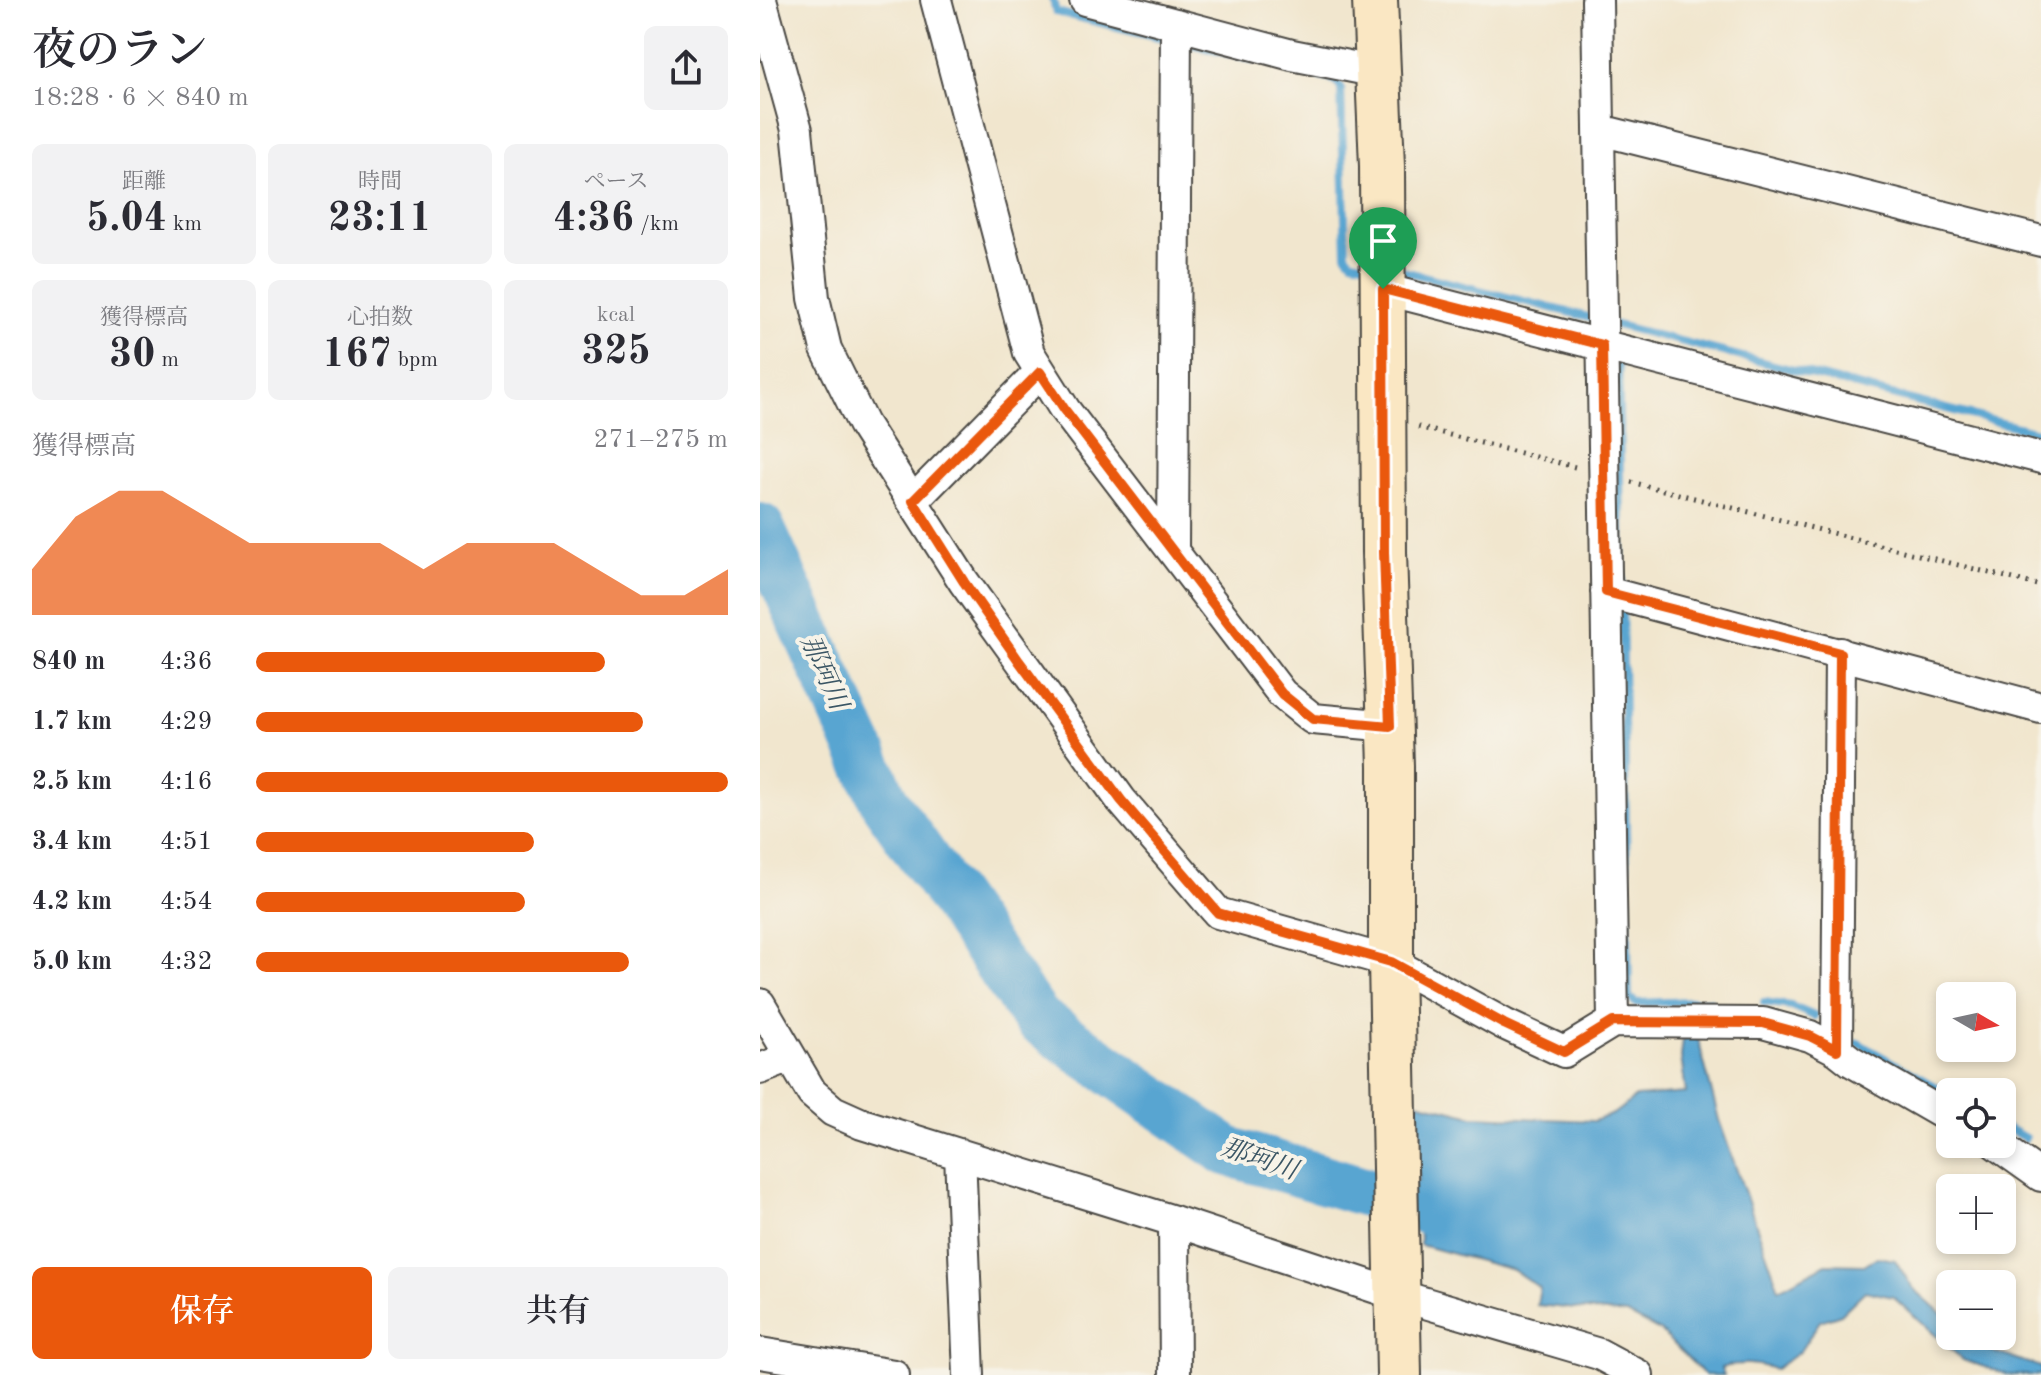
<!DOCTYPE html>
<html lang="ja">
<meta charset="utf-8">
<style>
:root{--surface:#fff;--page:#f2f2f3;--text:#2b2b33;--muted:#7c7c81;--accent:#ea580c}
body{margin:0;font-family:"Old Standard TT","Noto Serif JP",serif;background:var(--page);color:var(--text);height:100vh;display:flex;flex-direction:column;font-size:30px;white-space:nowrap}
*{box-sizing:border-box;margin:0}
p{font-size:26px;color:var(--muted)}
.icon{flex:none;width:44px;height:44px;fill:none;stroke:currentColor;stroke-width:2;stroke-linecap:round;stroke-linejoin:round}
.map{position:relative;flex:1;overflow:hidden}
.details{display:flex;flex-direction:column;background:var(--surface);width:760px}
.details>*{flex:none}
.needle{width:52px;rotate:99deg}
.controls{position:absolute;left:1176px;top:982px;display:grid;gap:16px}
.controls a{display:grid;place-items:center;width:80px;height:80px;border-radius:12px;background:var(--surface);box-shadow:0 4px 12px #0003;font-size:40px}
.pin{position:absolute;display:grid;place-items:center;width:68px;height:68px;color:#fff;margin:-82px -34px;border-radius:50% 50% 50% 0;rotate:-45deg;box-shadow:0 0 8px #0007}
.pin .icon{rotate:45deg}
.round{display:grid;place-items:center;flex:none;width:84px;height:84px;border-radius:12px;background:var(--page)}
.summary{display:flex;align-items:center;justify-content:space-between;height:136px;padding:0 32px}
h1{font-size:44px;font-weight:600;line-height:60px}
.stats{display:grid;grid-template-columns:repeat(3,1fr);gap:12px;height:136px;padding:8px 32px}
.stats div{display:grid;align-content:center;border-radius:12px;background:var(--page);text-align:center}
.stats b{font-size:40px;font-weight:600}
.stats small{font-size:22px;font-weight:400}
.stats p{font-size:22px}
.chart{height:224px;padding:16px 32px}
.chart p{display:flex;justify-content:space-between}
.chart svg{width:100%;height:144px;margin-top:8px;fill:var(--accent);opacity:.7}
.button{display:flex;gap:16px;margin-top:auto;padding:16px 32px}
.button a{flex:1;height:92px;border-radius:12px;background:var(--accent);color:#fff;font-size:32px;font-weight:600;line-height:92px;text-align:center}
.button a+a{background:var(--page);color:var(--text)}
ul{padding:0 32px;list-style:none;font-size:26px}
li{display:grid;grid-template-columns:128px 96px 1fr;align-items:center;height:60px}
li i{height:20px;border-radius:10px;background:var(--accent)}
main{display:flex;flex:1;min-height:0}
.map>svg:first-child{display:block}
.water{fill:#58a5d1;stroke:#42687e;stroke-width:2}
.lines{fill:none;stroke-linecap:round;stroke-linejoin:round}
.stream{stroke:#58a5d1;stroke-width:8}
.river{stroke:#58a5d1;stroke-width:50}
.street-casing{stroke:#494743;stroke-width:34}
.secondary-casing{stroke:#494743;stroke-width:48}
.path{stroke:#494743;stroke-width:5;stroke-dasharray:2 6;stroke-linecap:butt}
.street{stroke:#fff;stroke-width:30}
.secondary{stroke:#fae7c3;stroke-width:44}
.route-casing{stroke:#fff;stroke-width:16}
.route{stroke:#ea580c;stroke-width:10}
.labels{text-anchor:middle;stroke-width:8;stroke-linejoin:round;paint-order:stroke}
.water-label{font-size:26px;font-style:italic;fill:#3b5665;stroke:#f7f3e8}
</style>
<main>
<section class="details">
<div class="summary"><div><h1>夜のラン</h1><p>18:28 · 6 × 840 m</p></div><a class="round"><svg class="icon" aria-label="share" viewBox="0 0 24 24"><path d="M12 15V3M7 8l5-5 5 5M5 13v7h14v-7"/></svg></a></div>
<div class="stats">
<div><p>距離</p><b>5.04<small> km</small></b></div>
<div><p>時間</p><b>23:11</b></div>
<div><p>ペース</p><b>4:36<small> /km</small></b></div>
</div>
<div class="stats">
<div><p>獲得標高</p><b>30<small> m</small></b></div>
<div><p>心拍数</p><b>167<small> bpm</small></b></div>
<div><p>kcal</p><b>325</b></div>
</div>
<div class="chart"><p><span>獲得標高</span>271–275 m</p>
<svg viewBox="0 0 160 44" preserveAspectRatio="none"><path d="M0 44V30L10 14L20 6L30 6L40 14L50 22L60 22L70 22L80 22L90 30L100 22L110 22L120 22L130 30L140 38L150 38L160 30V44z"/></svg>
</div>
<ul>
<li><b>840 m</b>4:36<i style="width:74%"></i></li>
<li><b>1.7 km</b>4:29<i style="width:82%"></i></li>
<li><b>2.5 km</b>4:16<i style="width:100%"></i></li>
<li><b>3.4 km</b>4:51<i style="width:59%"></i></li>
<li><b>4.2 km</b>4:54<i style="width:57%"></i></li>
<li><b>5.0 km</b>4:32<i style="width:79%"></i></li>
</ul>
<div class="button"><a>保存</a><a>共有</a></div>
</section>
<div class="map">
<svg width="1281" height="1375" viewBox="0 0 1281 1375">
<rect width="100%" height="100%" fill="#f7f3e8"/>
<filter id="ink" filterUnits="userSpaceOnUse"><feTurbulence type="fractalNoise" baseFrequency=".0125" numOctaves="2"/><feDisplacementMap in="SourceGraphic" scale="16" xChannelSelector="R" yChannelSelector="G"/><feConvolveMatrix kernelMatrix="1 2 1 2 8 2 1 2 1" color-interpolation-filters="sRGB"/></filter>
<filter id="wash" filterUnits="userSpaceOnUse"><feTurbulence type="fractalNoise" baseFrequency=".006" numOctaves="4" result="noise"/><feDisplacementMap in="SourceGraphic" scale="32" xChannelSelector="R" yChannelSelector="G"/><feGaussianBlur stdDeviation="1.8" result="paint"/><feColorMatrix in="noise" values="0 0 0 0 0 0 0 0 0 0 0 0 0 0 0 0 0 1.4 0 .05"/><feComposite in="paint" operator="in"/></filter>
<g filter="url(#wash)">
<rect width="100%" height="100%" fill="#f1e6ce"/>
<path class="water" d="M937,1035L959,1120L1019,1289L1066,1264L1104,1265L1117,1257L1135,1260L1152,1287L1190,1321V1336H1207L1221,1348L1281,1367V1375H1249L1203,1360L1133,1297L1105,1291L1081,1314L1060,1321L1040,1351L1016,1369C996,1364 982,1361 961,1368L964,1375H945L900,1331L867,1314L777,1305L780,1288L753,1270L660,1245L657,1102L713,1116L834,1121L853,1114L876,1097L926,1093L921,1057L923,1039Z"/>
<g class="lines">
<path class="stream" d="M293,0L296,12L493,60
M545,73L574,80L581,87L586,254L592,261L610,264
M635,269L836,319
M849,323L1281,433
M858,356L862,590
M862,604L869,997L876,1003L933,1001L932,1009
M933,1001H949
M1004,1002L1031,1006L1054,1016
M1098,1043L1190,1095
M1242,1125L1265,1138"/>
<path class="river" d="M0,528L125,803L277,1019L467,1151L678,1213"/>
</g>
</g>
<g filter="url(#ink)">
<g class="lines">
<g class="street-casing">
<path id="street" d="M1,0L37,130L54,298L66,349L103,424L204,582L361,800L458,913L631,962L744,1024L804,1052L853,1022L1003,1023L1050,1036L1077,1050L1091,1061L1190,1118
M176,0L269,353L305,410L522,694L553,719L630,726
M325,0L532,55L618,72
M837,0L853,1022
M840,130L1281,241
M623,289L1281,458
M153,501L280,372
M413,551L416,24
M846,592L1281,708
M0,1004L52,1093L73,1111L102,1124L414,1221L638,1295L839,1354L878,1375
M1077,1050L1080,653
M0,1069L31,1057
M1236,1144L1281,1176
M200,1154L209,1375
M414,1221L415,1375
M0,1353L134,1375"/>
</g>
<g class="secondary-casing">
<path id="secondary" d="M615,0L622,166L624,552L631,766V962L639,1375"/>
</g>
<path class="path" d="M658,427L819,468
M871,482L1281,586"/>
<use href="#street" class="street"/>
<use href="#secondary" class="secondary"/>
</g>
</g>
<g class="lines" filter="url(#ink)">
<g class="route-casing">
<path id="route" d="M623,289L842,345L846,592L1080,653L1077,1050L1050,1036L1003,1023L853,1022L804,1052L744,1024L631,962L458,913L361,800L259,661L204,582L153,501L280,372L305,410L522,694L553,719L630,726L624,552Z"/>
</g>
<use href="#route" class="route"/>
</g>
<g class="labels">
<g class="water-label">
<text transform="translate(65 672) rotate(66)" y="9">那珂川</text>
<text transform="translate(500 1158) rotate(19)" y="9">那珂川</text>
</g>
</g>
</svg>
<div class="controls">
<a><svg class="needle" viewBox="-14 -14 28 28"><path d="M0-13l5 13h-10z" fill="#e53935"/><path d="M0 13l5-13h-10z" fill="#7c7c81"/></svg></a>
<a><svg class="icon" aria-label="locate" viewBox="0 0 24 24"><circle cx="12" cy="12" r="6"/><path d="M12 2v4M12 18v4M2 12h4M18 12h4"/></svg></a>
<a>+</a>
<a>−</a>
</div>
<div class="pin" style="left:623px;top:289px;background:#1e9e55"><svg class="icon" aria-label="arrive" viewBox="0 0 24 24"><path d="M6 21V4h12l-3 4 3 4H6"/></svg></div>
</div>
</main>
